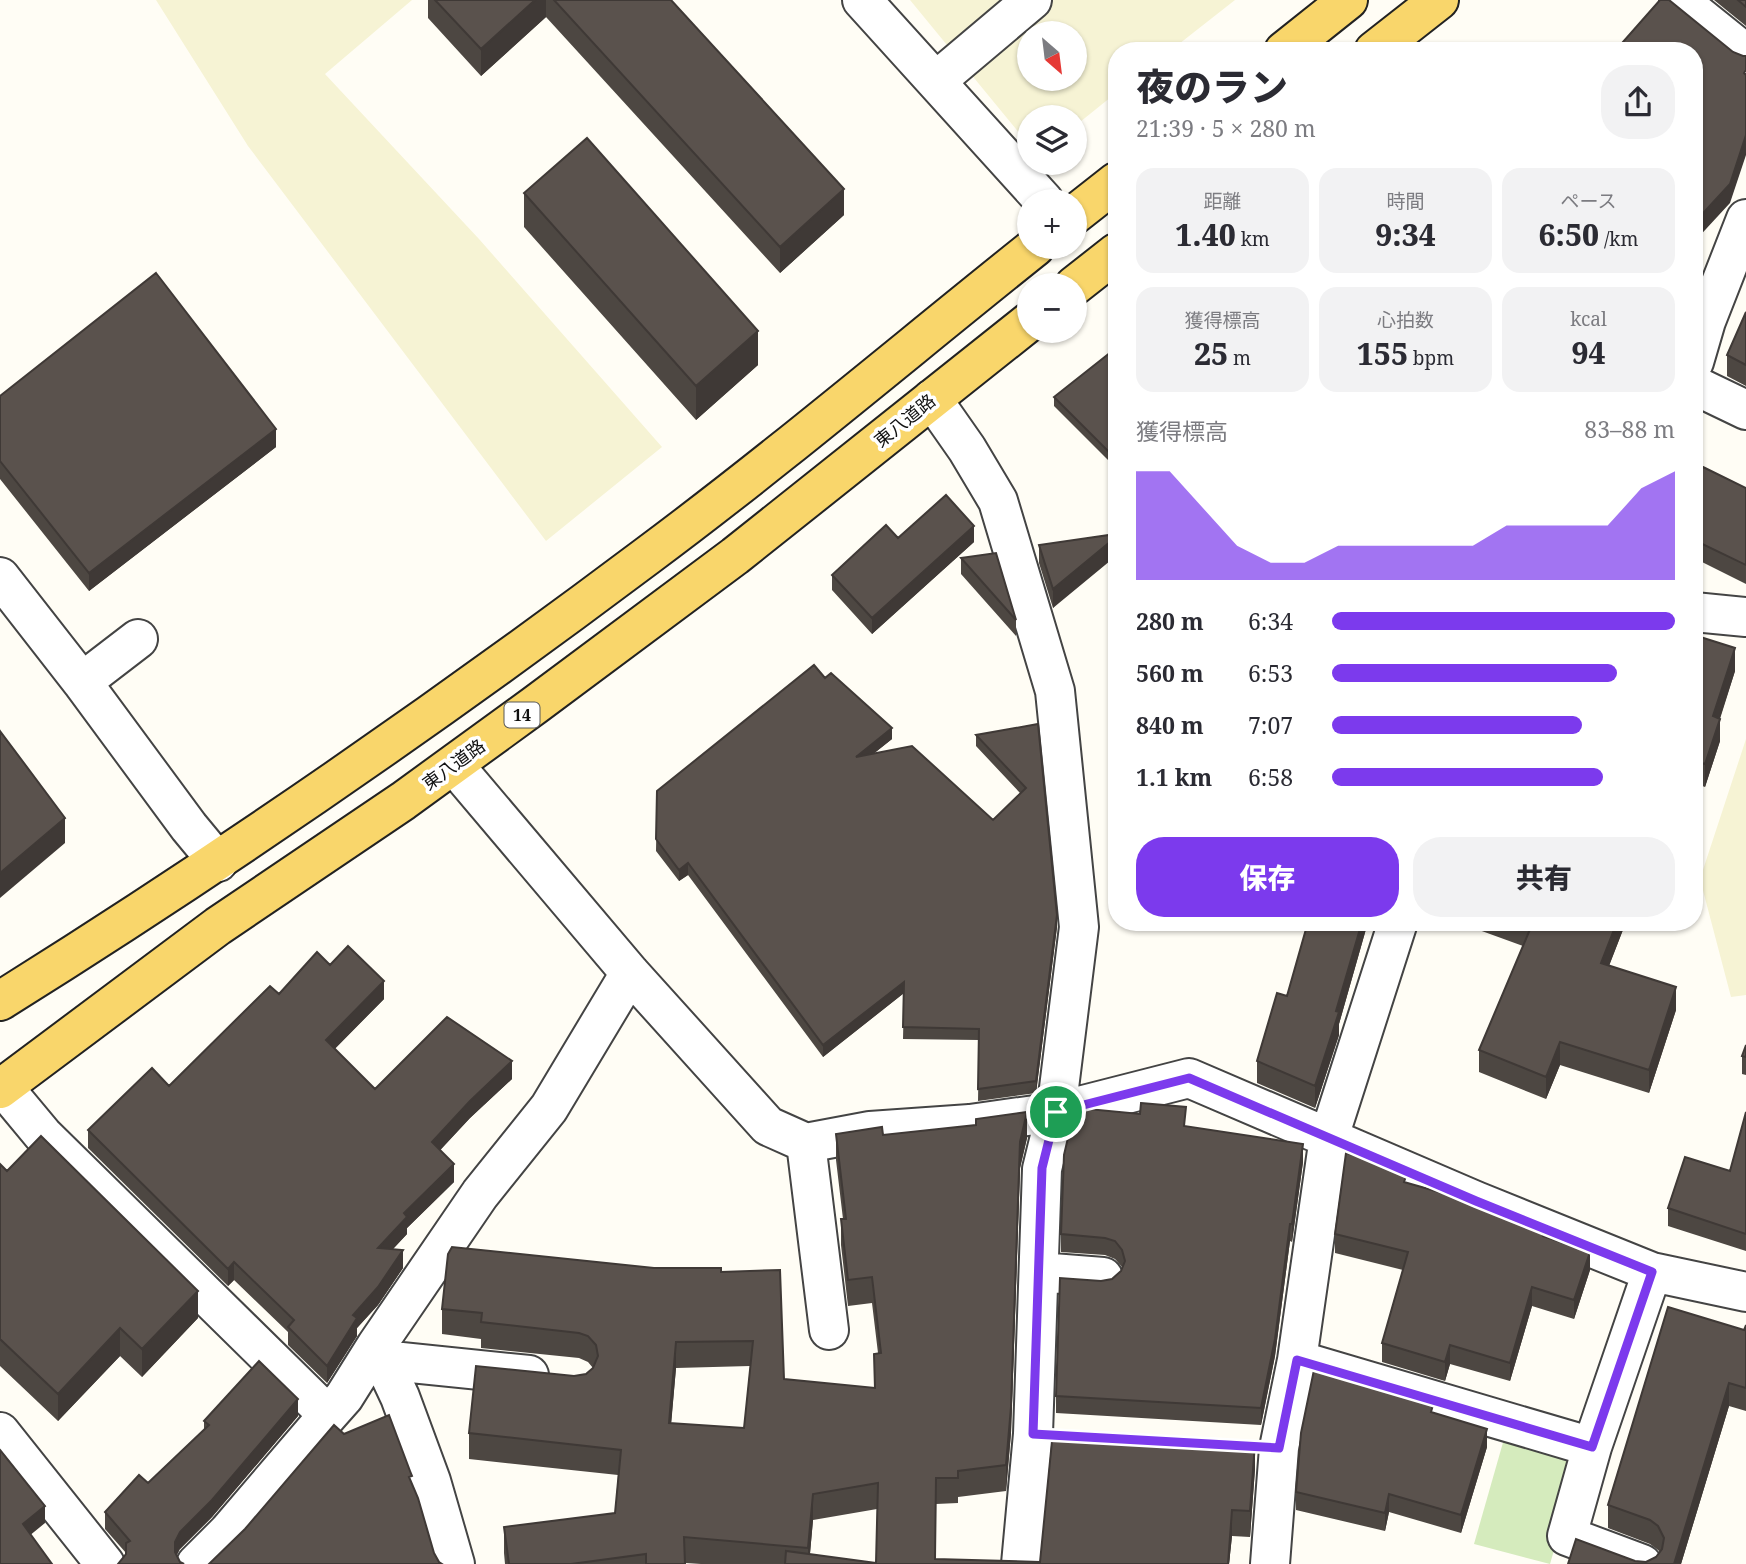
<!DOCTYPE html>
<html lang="ja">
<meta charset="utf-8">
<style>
:root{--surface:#fff;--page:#f2f2f3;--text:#2b2b33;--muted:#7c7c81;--accent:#7c3aed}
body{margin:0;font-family:"Noto Serif","Noto Sans JP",serif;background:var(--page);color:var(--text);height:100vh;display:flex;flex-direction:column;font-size:26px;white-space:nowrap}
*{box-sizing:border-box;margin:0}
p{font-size:23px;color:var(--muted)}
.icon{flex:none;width:38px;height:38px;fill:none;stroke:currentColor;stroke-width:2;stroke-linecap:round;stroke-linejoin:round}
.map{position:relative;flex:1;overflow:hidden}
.side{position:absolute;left:1108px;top:42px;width:595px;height:889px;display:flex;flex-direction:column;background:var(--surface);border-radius:28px;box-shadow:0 2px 5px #0004}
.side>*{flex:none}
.needle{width:46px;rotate:152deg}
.tools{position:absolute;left:1017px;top:21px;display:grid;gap:14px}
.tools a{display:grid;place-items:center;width:70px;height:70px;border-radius:50%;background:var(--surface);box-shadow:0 2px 5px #0004;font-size:35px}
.pin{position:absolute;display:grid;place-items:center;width:60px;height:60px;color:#fff;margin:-30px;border:4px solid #fff;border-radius:50%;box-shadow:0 2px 7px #0007}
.round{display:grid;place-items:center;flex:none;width:74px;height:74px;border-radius:28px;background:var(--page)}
.headline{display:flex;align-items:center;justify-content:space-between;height:119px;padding:0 28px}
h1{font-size:38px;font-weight:800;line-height:52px}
.stats{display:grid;grid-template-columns:repeat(3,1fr);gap:10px;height:119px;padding:7px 28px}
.stats div{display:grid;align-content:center;border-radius:18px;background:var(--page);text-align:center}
.stats b{font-size:30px;font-weight:800}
.stats small{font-size:19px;font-weight:400}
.stats p{font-size:19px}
.chart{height:196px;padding:14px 28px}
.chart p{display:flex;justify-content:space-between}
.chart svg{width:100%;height:126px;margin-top:7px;fill:var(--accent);opacity:.7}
.action{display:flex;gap:14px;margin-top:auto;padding:14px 28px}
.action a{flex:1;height:80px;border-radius:28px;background:var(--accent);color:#fff;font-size:28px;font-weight:800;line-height:80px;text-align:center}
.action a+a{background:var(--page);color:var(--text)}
ul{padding:0 28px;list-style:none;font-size:23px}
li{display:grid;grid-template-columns:112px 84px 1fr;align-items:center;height:52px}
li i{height:18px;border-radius:9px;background:var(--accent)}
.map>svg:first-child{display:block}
.farmland{fill:#f6f3d4;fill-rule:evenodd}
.green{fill:#d5ebbd}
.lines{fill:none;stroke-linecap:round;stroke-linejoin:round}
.minor-casing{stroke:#444;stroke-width:42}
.major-casing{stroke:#222;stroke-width:42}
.minor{stroke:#fff;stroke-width:38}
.major{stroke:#f9d66b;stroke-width:38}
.wall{fill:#4d4742;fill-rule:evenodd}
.shaded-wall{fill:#3f3936}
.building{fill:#5a524d;stroke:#3f3936;stroke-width:2;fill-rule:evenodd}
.route-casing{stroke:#fff;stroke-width:14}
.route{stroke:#7c3aed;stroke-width:9}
.labels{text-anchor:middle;stroke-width:7;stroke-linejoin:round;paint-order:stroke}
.shield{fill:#fff;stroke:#585858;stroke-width:2}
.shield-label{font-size:16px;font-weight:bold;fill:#111}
.street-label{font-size:18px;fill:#111;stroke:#fff}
</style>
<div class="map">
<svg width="1746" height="1564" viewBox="0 0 1746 1564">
<rect width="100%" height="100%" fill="#fffdf5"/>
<path class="farmland" d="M156,0H412L325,74L479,239L662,447L546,541L248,146Z
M910,0H1235L1170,51H1116V93L1075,126L1074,117H1029V145ZM1029,33H1074V79H1029Z
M1746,739V995L1731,997L1700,879Z"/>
<path class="green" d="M1506,1432L1582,1453L1550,1564L1474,1544Z"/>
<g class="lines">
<g class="minor-casing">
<path id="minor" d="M862,0L1044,201
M1679,0L1746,54
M936,81L1032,0
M1694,362L1706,321L1746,219
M1694,385L1746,410
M932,399L967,449L998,501L1055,691L1079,927L1056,1112L1042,1169L1033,1434L1021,1564
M0,577L82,682L189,827L218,862
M1694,612L1746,617
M82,682L138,639
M454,765L630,973L768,1126L806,1143L870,1131L970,1124L1056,1112L1189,1078L1476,1201L1652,1272L1746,1292
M3,1087L43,1135L328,1415
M806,1143L829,1330
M1039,1272L1103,1277
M382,1360L529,1375
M1297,1360L1592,1447
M0,1432L105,1564
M196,1564L228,1532L328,1415L344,1397L376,1346
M455,1564L431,1481L400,1397L376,1346L480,1194L549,1108L630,973
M1270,1564L1279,1448L1297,1360L1329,1137L1398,922
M1642,1564L1567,1536L1592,1447L1652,1272"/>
</g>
<g class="major-casing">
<path id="major" d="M1284,51L1348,0
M1374,51L1439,0
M1074,215L1116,182
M1074,286L1116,253
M0,1001C222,862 438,713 647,556C780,457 906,350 1035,247
M0,1089L218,926L403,801L535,705L735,556L1029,322"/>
</g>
<use href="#minor" class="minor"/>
<use href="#major" class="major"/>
</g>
<path class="wall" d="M428,0H671L844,215L780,273L546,17L481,76L428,18Z
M1714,0H1746V26Z
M524,193L758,365L696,420L524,227Z
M1746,298V386L1727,376V355L1746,312Z
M1116,348V460L1109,461L1054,406V397Z
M0,396L276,447L89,591L0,479Z
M1694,486L1746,488V584L1694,558Z
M1116,534L1053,608L1039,563V545Z
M898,538L974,542L872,634L832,590V575Z
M961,558L1016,620V636L961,574Z
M1694,635L1735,671L1720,719V741L1705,787L1694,783Z
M825,678L892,739L874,753L993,820L1020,793L976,746V735L1038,724L1057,927L1036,1093L978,1101L979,1040L903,1039L904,993L823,1057L688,875L679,881L656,851L657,791Z
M1308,922H1368L1339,1024V1035L1315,1108L1257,1083V1061L1287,996Z
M1468,922H1626L1609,966L1676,1010L1649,1093L1560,1065L1546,1099L1479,1072V1050L1523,946L1468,926Z
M330,965L384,999L334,1049L375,1089L512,1079L470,1118L440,1150L454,1182L407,1228V1234L393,1249L403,1268L378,1305L357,1328V1336L327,1383L288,1345V1332L234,1280L228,1286L88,1148V1130L169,1086L279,994Z
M1746,1045V1075L1742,1074V1056Z
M1746,1112V1251L1668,1226V1208L1730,1171Z
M1186,1127L1303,1162L1292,1242L1290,1241L1275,1356L1261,1425L1056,1413V1396L1101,1281L1112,1279L1121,1271L1122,1267L1115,1259L1105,1255L1061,1252V1234Z
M836,1134L1027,1138L1020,1168L1011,1433L1006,1491L958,1497V1503L936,1504L935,1559L1040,1562L1255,1469L1250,1537L1232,1536L1229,1564H701L685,1563V1564H505L504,1553V1527L615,1513L618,1475L469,1459V1433L574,1376L586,1374L593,1368L588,1362L579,1358L481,1348V1339L442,1334V1309L654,1268L721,1272L784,1379L874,1388V1354L878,1353L872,1303L848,1306L841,1245V1219H843L836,1160ZM750,1366L744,1428L671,1423L676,1368ZM877,1509L876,1563L810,1554L813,1520Z
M0,1164L7,1171L198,1318L142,1377L120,1356L58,1421L0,1366Z
M1406,1182L1544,1236L1590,1270L1574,1319L1532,1306L1510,1381L1450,1364L1445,1381L1382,1362V1343L1403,1270L1335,1253V1234Z
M1668,1307L1744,1330L1746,1325V1411L1729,1406L1681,1564H1568L1576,1539L1635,1561L1646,1562L1656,1557L1660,1552L1658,1550L1650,1544L1608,1528V1505Z
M1433,1413L1487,1447L1461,1533L1389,1512L1385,1531L1296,1510V1492Z
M298,1416L212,1517L180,1549L126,1554V1553L105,1529V1512L148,1483L204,1430V1421Z"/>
<path class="shaded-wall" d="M535,0H546V17L481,76V49Z
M1746,135V155L1730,203L1694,242V223Z
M844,189V215L780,273V247Z
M758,331V365L696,420V386Z
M276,429V447L89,591V573Z
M974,526V542L872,634V618Z
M1116,537V556L1053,608V589Z
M1735,648V671L1713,739V716Z
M1720,719V741L1705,787V764Z
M892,728V739L856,768V757Z
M65,818V843L0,898V873Z
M688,863V875L679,881V870Z
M1057,915V927L1036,1093V1081Z
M1362,922H1368L1339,1024V1035L1315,1108V1086Z
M1617,922H1626L1601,986V963Z
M384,981V999L326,1058V1040Z
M904,982V993L823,1057V1045Z
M1676,987V1010L1649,1093V1070Z
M1560,1042V1065L1546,1099V1077Z
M512,1061V1079L470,1118L432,1159V1142L470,1101Z
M1027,1112V1138L1020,1168L1011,1433L1006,1491V1465L1020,1142Z
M1303,1144V1162L1292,1242V1224Z
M454,1164V1182L407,1228V1234L378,1265V1248L404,1213Z
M1290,1224V1241L1275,1356L1261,1425V1408Z
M403,1250V1268L378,1305L357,1328V1336L327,1383V1366L353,1315Z
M1590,1252V1270L1574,1319V1300Z
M234,1262V1280L228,1286V1269Z
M1532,1287V1306L1510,1381V1363Z
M198,1291V1318L142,1377V1349Z
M120,1328V1356L58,1421V1394Z
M676,1342V1368L669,1449V1423Z
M1450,1345V1364L1445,1381V1362Z
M1729,1383V1406L1681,1564H1674Z
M298,1399V1416L212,1517L180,1549L175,1559V1542L180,1532Z
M1487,1429V1447L1461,1533V1515Z
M1255,1443V1469L1250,1537V1511Z
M813,1494V1520L809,1564H808V1548Z
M1389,1494V1512L1385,1531V1513Z
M45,1506V1523L23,1541V1524Z
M1232,1510V1536L1229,1564H1228Z"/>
<path class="building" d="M435,0H535L481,49Z
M554,0H671L844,189L780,247Z
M1660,0H1669L1733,52L1743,56H1746V70L1744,73L1746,75V135L1730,184L1694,223V51H1615Z
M1738,0H1746V7Z
M587,138L758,331L696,386L524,193Z
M156,273L276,429L89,573L0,461V396Z
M1746,312V365L1727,355Z
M1116,348V451L1109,452L1054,397Z
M1703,467L1746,488V565L1694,540V486Z
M946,495L974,526L872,618L832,575L886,525L898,538Z
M1116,534V537L1053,589L1039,545Z
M996,553L1016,620L961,558Z
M1694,635L1735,648L1713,716L1720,719L1705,764L1694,761Z
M814,665L825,678L831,673L892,728L856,757L912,746L993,820L1026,788L976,735L1038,724L1057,915L1036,1081L978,1089L979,1029L903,1027L904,982L823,1045L688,863L679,870L656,839L657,791Z
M0,731L65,818L0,873Z
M1308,922H1362L1336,1011L1339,1012L1315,1086L1257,1061L1277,993L1287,996Z
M1518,922H1617L1601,963L1676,987L1649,1070L1560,1042L1546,1077L1479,1050L1531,927Z
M348,946L384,981L326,1040L375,1089L447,1017L512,1061L470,1101L432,1142L454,1164L404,1213L407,1217L378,1248L403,1250L378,1287L353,1315L357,1318L327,1366L288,1327L294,1320L234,1262L228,1269L88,1130L152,1068L169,1086L270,986L279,994L317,952L330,965Z
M1746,1045V1057L1742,1056Z
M1141,1103L1186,1107L1184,1126L1303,1144L1292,1224H1290L1275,1339L1261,1408L1056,1396L1060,1278L1101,1281L1112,1279L1121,1271L1125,1261L1122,1250L1115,1241L1105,1238L1061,1234L1064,1155L1074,1112L1088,1109L1140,1114Z
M1027,1112L1020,1142L1011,1407L1006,1465L958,1471V1478H936L935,1559L1040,1562L1053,1431L1255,1443L1250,1511L1232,1510L1228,1564H785L786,1551L876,1563L878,1483L813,1494L808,1548L684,1537L685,1564H646V1554L571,1564H509L504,1527L615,1513L621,1450L469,1433L476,1366L574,1376L586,1374L593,1368L598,1356L596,1345L588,1336L579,1333L481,1322L482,1313L442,1309L448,1254L452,1247L654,1268H721V1272L780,1270L784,1379L875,1388L874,1354L881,1353L872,1277L848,1280L841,1219H846L836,1134L882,1127L883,1135L976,1125V1119ZM753,1341L744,1428L669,1423L676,1342Z
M1746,1112V1234L1668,1208L1685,1157L1730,1171Z
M41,1136L198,1291L142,1349L120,1328L58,1394L0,1339V1164L7,1171Z
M1346,1153L1361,1157L1406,1176L1404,1182L1453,1196L1544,1233L1543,1236L1590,1252L1574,1300L1532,1287L1510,1363L1450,1345L1445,1362L1382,1343L1408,1252L1335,1234Z
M1668,1307L1744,1330L1746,1325V1388L1729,1383L1674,1564H1568L1576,1539L1635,1561L1646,1562L1656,1557L1662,1549L1664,1538L1658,1526L1650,1520L1608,1505Z
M259,1361L298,1399L212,1500L180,1532L175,1542V1552L180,1562L184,1564H118L126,1554V1543L130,1541L105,1512L139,1475L148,1483L209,1425L204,1421Z
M1314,1370L1433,1405L1431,1412L1487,1429L1461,1515L1389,1494L1385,1513L1296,1492L1301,1433Z
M389,1415L410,1471L412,1476L409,1477L418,1498L434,1553L439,1562L442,1564H209L245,1529L334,1425L344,1434Z
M0,1450L45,1506L23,1524L52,1564H0Z"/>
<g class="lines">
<g class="route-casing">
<path id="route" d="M1189,1078L1476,1201L1652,1272L1592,1447L1297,1360L1279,1448L1033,1434L1042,1168L1056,1112Z"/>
</g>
<use href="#route" class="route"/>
</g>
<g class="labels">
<rect class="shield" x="504.5" y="702.5" width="35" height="25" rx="5"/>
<g class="shield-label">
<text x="522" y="721">14</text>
</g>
<g class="street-label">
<text transform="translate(905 421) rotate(-39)" y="6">東八道路</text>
<text transform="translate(454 765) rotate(-36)" y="6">東八道路</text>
</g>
</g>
</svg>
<div class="tools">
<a><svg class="needle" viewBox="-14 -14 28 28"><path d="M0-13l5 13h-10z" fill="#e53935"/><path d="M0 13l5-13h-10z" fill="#7c7c81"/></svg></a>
<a><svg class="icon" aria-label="layers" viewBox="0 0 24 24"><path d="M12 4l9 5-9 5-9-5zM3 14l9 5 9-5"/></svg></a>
<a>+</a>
<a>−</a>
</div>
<div class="pin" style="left:1056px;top:1112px;background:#1e9e55"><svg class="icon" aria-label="arrive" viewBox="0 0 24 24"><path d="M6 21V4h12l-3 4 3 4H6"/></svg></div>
<section class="side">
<div class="headline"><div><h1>夜のラン</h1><p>21:39 · 5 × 280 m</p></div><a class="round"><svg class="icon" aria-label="share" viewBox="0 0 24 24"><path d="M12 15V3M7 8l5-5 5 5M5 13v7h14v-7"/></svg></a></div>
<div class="stats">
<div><p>距離</p><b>1.40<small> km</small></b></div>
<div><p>時間</p><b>9:34</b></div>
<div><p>ペース</p><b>6:50<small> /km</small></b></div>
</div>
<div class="stats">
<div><p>獲得標高</p><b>25<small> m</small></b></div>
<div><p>心拍数</p><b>155<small> bpm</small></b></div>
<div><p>kcal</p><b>94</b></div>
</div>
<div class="chart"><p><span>獲得標高</span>83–88 m</p>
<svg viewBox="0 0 160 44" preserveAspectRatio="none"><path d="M0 44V6L10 6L20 19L30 32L40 38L50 38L60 32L70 32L80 32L90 32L100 32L110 25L120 25L130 25L140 25L150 12L160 6V44z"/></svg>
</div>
<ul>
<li><b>280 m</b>6:34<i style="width:100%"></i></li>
<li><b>560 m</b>6:53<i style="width:83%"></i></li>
<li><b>840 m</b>7:07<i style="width:73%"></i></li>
<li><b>1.1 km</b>6:58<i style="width:79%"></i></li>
</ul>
<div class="action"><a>保存</a><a>共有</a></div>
</section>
</div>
